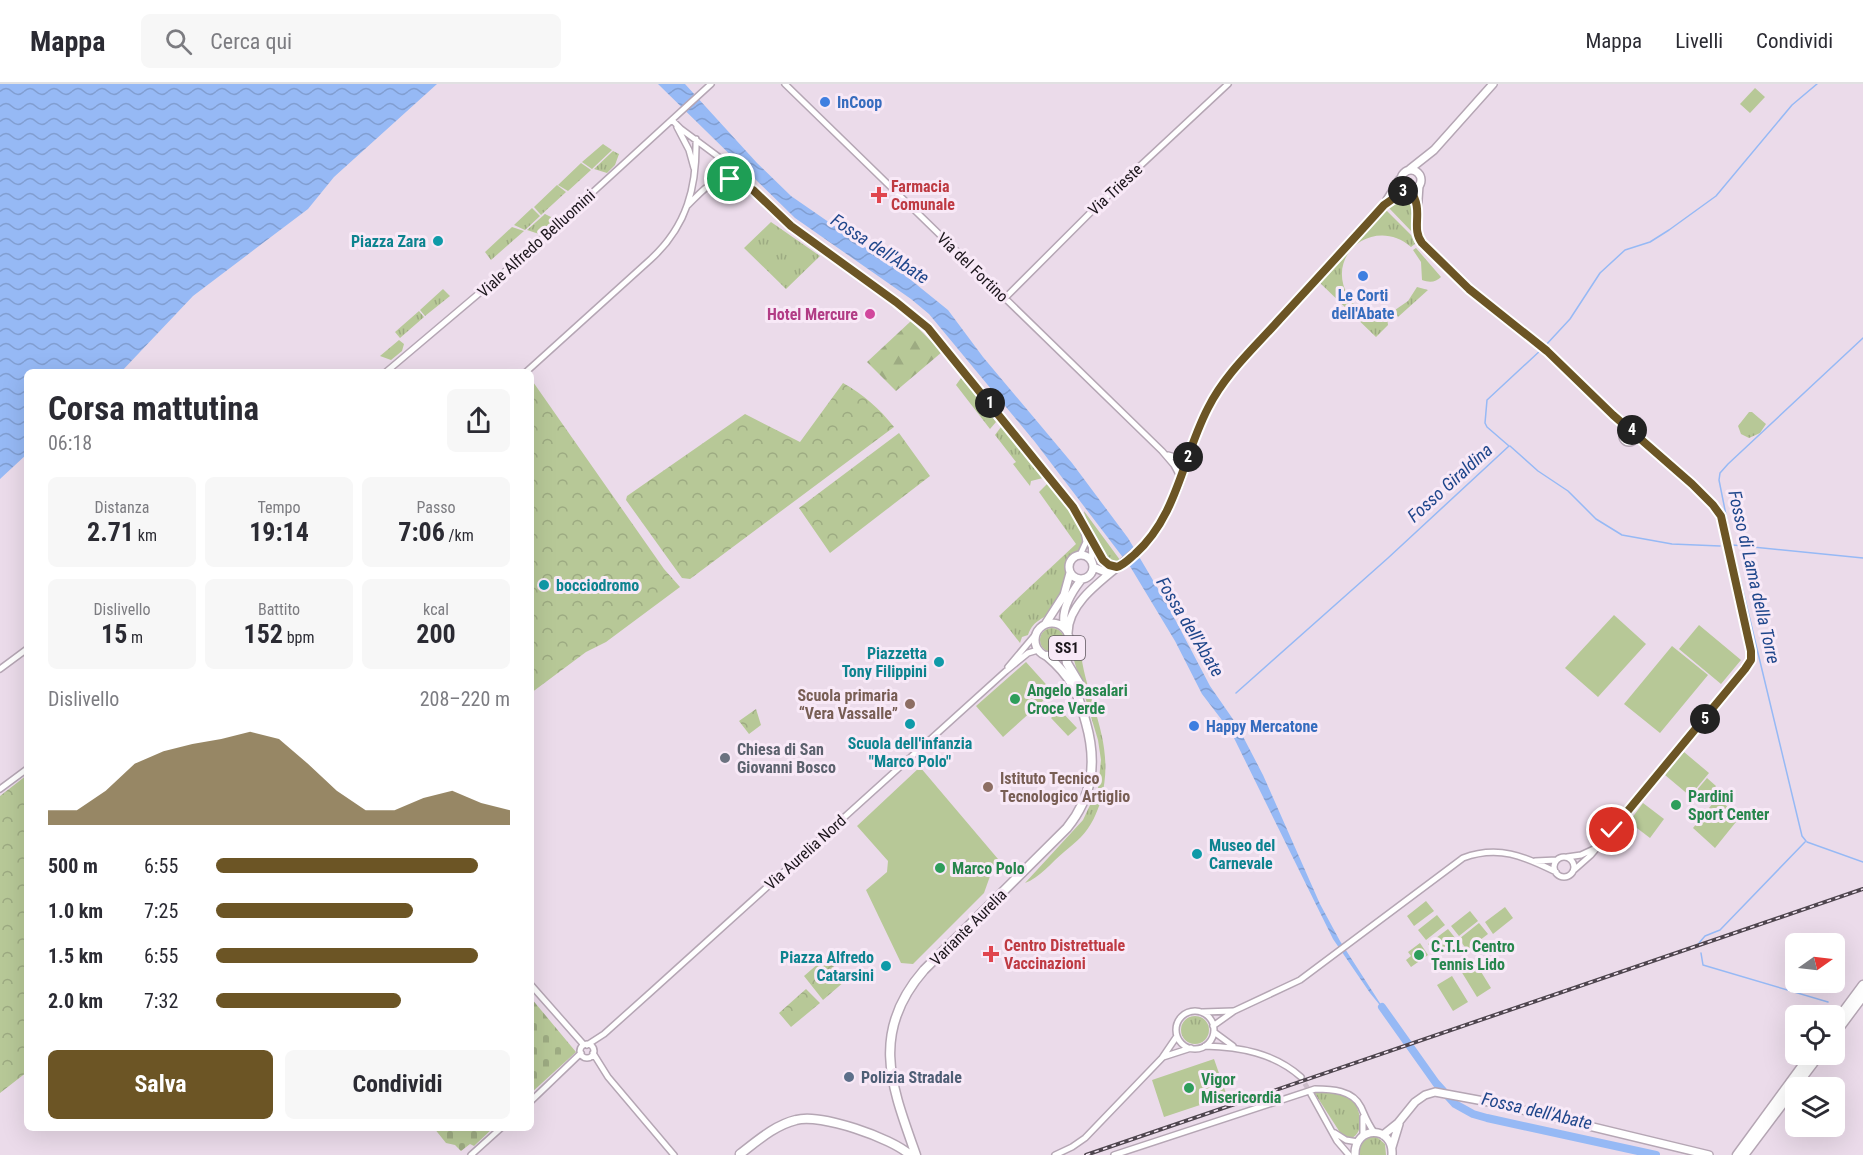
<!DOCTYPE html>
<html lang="it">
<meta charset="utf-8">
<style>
:root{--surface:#fff;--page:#f7f7f7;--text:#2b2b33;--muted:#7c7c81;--line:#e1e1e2;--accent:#6c5525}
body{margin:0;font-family:"Roboto Condensed",sans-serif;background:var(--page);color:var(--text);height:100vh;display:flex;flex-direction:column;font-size:22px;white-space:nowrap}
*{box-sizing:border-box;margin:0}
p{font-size:20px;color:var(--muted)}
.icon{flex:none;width:33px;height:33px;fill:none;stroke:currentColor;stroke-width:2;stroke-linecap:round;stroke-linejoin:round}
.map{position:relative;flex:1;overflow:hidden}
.drawer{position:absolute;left:24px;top:285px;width:510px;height:762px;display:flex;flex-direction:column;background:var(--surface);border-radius:9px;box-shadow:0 6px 24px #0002}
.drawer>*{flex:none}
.needle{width:39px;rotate:76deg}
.controls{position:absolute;left:1785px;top:849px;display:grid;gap:12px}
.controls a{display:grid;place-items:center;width:60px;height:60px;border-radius:9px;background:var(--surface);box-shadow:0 6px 24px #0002;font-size:30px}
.pin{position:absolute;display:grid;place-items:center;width:51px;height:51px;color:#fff;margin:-26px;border:3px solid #fff;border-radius:50%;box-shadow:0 2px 6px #0007}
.km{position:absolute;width:30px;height:30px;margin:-15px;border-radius:50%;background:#222;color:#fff;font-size:16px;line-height:30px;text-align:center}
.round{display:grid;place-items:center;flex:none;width:63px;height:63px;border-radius:9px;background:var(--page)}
.overview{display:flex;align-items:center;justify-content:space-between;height:102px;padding:0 24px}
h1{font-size:33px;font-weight:700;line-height:45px}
.stats{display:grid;grid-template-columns:repeat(3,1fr);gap:9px;height:102px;padding:6px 24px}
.stats div{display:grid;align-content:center;border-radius:9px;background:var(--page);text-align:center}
.stats b{font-size:26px;font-weight:700}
.stats small{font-size:16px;font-weight:400}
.stats p{font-size:16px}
.chart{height:168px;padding:12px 24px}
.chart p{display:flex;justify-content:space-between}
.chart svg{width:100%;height:108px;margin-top:6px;fill:var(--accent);opacity:.7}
.primary-button{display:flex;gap:12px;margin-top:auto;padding:12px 24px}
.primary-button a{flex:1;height:69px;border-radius:9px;background:var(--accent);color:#fff;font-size:24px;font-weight:700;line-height:69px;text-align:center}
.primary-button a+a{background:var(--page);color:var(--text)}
ul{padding:0 24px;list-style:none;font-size:20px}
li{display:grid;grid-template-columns:96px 72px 1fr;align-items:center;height:45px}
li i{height:15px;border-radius:8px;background:var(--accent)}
header{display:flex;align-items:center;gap:36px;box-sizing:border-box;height:84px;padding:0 30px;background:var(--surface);border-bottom:2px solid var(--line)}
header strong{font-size:28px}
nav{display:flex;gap:33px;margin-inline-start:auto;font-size:21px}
.search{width:420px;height:54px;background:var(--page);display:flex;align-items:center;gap:15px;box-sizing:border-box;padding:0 21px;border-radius:9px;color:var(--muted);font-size:22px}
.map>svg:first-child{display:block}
.grass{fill:url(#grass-tufts)}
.forest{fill:url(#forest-firs)}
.cemetery{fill:url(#cemetery-stones)}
.park{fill:url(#park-crowns)}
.pitch{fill:#b7c897}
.water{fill:url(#water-waves)}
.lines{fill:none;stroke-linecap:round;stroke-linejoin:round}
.stream{stroke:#96b9f5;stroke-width:1.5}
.river{stroke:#96b9f5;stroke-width:8}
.minor-tunnel{stroke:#ccbdcb;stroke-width:5;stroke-dasharray:5 2.5;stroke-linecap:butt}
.minor-casing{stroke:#b5a6b4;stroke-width:8}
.major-casing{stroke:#b5a6b4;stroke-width:10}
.highway-casing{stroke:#b5a6b4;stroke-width:11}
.minor{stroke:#fff;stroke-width:5}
.major{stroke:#fff;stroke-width:7}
.highway{stroke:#fff;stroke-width:8}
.rail-casing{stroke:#4e454e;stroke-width:4}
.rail{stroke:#f8e9f7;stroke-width:1.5;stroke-dasharray:4.5;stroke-linecap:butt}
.route-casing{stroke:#fff;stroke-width:12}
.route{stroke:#6c5525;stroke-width:8}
.shop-dot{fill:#3f7fe0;stroke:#f8e9f7;stroke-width:2}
.health-dot{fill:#e0444e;stroke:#f8e9f7;stroke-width:2}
.culture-dot{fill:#0f9aa8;stroke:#f8e9f7;stroke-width:2}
.hotel-dot{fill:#d1479c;stroke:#f8e9f7;stroke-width:2}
.leisure-dot{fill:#2e9e5b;stroke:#f8e9f7;stroke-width:2}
.education-dot{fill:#8d6e63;stroke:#f8e9f7;stroke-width:2}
.worship-dot{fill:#6b7280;stroke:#f8e9f7;stroke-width:2}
.service-dot{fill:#5c6f8a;stroke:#f8e9f7;stroke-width:2}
.labels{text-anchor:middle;stroke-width:6;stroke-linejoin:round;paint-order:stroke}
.shield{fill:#f8e9f7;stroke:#5d555d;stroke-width:1.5}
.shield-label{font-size:15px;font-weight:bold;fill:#1b151b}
.shop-label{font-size:16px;font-weight:bold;fill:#366cbe;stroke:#f8e9f7;text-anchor:start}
.health-label{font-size:16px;font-weight:bold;fill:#be3a42;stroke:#f8e9f7;text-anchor:start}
.street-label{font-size:16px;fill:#1b151b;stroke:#f8e9f7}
.culture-label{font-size:16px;font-weight:bold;fill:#0d838f;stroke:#f8e9f7;text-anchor:end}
.hotel-label{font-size:16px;font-weight:bold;fill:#b23c85;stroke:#f8e9f7;text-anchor:end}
.leisure-label{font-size:16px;font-weight:bold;fill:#27864d;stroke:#f8e9f7;text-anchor:start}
.education-label{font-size:16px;font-weight:bold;fill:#785e54;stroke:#f8e9f7;text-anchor:end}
.worship-label{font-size:16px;font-weight:bold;fill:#5b616d;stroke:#f8e9f7;text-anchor:start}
.service-label{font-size:16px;font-weight:bold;fill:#4e5e75;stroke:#f8e9f7;text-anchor:start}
.water-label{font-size:18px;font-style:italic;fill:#1f468b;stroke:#f8e9f7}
</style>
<header>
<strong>Mappa</strong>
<div class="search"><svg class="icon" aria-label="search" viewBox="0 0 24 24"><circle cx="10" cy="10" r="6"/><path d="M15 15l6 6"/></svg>Cerca qui</div>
<nav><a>Mappa</a><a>Livelli</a><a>Condividi</a></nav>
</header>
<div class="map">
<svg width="1863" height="1071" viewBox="0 0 1863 1071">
<defs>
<pattern id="grass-tufts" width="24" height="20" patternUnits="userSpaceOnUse" patternTransform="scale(1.5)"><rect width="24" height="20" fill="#b7c897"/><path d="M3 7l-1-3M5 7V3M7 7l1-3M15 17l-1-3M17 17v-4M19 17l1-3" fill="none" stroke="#9dab82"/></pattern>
<pattern id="forest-firs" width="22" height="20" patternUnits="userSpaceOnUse" patternTransform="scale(1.5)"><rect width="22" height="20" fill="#b7c897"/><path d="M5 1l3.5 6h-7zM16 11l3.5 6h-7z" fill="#9dab82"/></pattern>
<pattern id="cemetery-stones" width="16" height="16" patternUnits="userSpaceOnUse" patternTransform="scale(1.5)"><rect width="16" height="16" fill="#b7c897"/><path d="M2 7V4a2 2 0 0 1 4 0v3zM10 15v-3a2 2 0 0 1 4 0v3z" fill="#9dab82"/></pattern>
<pattern id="park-crowns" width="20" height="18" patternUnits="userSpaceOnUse" patternTransform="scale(1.5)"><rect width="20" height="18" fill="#b7c897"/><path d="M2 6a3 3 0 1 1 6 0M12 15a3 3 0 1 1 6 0" fill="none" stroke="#9dab82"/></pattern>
<pattern id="water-waves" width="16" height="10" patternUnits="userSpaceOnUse" patternTransform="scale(1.5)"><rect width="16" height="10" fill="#96b9f5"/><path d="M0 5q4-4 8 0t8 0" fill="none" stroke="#819ed1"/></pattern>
</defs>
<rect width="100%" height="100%" fill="#ebdbea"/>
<path class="grass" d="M603,60L612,66L592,85L582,78Z
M613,67L619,70L615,81L607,89L594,85Z
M581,79L591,86L568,107L558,101Z
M557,101L566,108L541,131L534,123Z
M1407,111C1420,120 1415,136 1413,149L1388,123L1399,113Z
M532,124L540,132L525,146L514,141Z
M1386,126L1411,151L1415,160L1411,163C1376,132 1324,169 1348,212C1357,228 1370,232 1387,233L1388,241L1376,253L1318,197Z
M545,130L551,133L550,140L539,150L527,146Z
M771,138L820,172L786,205L744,164Z
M512,143L524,147L491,176L485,168Z
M1416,164L1441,193C1436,198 1430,199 1422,196L1421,178L1413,166Z
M1417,203L1428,206L1398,233L1395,226L1408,217Z
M443,205L450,212L425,232L420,226Z
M419,227L424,233L400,254L395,248Z
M399,256L404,260L402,267L391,276L380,272Z
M961,294H963L996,338L990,345L956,301Z
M1749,328H1752L1766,340L1760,349L1749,354L1741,350L1738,342Z
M1001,343L1008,347L1043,391V394L1031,397L1030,402L1013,380L1016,378L995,351Z
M1048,399C1059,409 1089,448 1083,462C1079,470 1069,469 1066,478C1065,482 1066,486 1066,491C1065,504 1059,514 1052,525C1044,537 1034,534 1028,551L1022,553L1020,559L999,532L1076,460L1039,408Z
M1084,427L1120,476L1118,480C1103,480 1087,441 1084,427Z
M1040 556a12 12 0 1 1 24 0a12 12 0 1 1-24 0Z
M1078,561L1080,562C1085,618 1117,656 1101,716C1097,729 1091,743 1081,753C1076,758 1070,763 1064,768C1052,778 1039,794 1025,799L1083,736L1098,704L1101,676L1098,656L1073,573V563Z
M1181 946a14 14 0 1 1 28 0a14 14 0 1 1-28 0Z
M1316,1007C1326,1008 1340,1007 1349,1013C1361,1021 1367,1052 1348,1055L1341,1050L1314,1008Z
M1371,1053H1377L1385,1060L1386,1071H1360C1358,1062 1363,1056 1371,1053Z"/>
<path class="forest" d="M911,237L942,268L896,307L867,278Z"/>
<path class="cemetery" d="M531,914L576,968L531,1009Z
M434,1044H493L474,1062L470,1060L461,1067L455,1061L446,1059Z"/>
<path class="park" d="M531,295L664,485L680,503L606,558L586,568L531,609Z
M843,299C864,311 879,324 894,343L690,495L682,494L626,416L627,412L745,330L800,358Z
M899,349L930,392L830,469L799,424Z
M756,625L761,641L749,650L739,637Z
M27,691V988L0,1009V712Z
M826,873L845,897L823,916L804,892Z
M806,905L820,919L791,943L779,929Z"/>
<path class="pitch" d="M1755,4L1765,13L1750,29L1740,20Z
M1614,531L1646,560L1598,613L1565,584Z
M1699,541L1741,576L1721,600L1679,565Z
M1672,562L1708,591L1660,649L1624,620Z
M1026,578L1053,608L1003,653L976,622Z
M1060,626L1077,644L1068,652L1051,634Z
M1684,668L1709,689L1690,712L1665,691Z
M920,683L998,775L994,781L984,809L913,880L901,879L866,806L887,788L888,777L857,742Z
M1707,694L1716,702L1700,721L1691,713Z
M1717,714L1740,733L1715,764L1693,744Z
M1643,719L1664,735L1650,754L1629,738Z
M1426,817L1434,827L1414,842L1407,832Z
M1505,823L1513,834L1493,850L1485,838Z
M1470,827L1478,837L1459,852L1451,842Z
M1437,831L1445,841L1426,856L1418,846Z
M1479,839L1488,850L1467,866L1459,855Z
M1448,845L1456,855L1436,870L1428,860Z
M1420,859L1428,871L1411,883L1406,876L1411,872L1408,868Z
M1475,878L1491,904L1477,913L1461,887Z
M1452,892L1468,918L1453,927L1437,901Z
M1214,975L1227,1012L1164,1033L1152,996Z"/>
<path class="water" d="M0,0H437L334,93L308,125L193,212L121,288H27V370L0,395Z
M658,0H685L757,79L791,112L901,188L948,226L983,273L1072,379L1128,454L1167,520L1210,602L1237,641L1263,691L1320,820L1340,857L1387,930L1370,909L1333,855L1231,648L1202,610L1175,557L1131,484L1035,358L929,230L911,215L795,134Z"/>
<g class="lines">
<path class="stream" d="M1545,262L1570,235L1600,189L1625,166L1650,158L1669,146L1716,112L1792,21L1817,0
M1510,362L1538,387L1568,407L1596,435L1622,451L1672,460L1720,462
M1733,461L1863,474
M1236,609L1388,474L1509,362L1487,343L1485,339L1487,316L1542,265
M1806,757L1802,752L1732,461L1719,396L1720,389L1728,380L1863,254
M1807,758L1863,778
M1699,859L1705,852L1720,846L1805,758
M1701,869L1703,881L1828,918"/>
<path class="river" d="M1382,923L1436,999L1455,1020L1473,1030L1487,1034L1656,1071"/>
<path class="minor-tunnel" d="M1301,993L1311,1010"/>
<g class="minor-casing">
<path id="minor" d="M785,0L1162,367L1174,381L1181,394
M672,36L681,45L720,74L791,142L896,218L928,244L1077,427L1091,454L1092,477
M677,43L689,66L694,84
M1420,101L1417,146L1420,157L1469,205L1541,261L1629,346
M1410,106L1418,122
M688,121C708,101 718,87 746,102
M1005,214L1097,122L1228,0
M386,288L522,173L711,0
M526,288L651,175C687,142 697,103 696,55
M1622 352a7 7 0 1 1 14 0a7 7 0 1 1-14 0Z
M1168,371L1179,374L1190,365
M1091,455L1103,476L1115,483
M1080,471L1086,458L1083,442
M1008,583L1035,551
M0,585L27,565
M0,705L27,685
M1567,773L1581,771L1594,765
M1554 783a10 10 0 1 1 20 0a10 10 0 1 1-20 0Z
M1535,777L1557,776
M1574,786L1591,771L1606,753L1745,585L1751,576V567L1721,432C1703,403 1661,374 1636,350
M531,901L584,961
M1176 946a19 19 0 1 1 38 0a19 19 0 1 1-38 0Z
M1203,928L1233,927
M1213,942L1234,927L1300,896L1463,774C1498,761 1524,772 1556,788
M1214,948L1233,962
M580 967a7 7 0 1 1 14 0a7 7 0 1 1-14 0Z
M587,961L604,950L652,907L1006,587L1028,569L1038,566
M1205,962C1240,963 1274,969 1301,993
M593,969L608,993L674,1071
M1163,973L1191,964
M1311,1010L1337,1057L1349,1071
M531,1017L581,969
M1335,1049L1346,1056L1358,1058
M1363,1052V1033
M471,1071L501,1044
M1055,1071L1072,1063L1085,1054L1162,974L1177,952
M1114,1071L1315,1005C1331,1005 1353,1006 1361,1023C1365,1032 1368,1040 1374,1048"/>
</g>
<g class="major-casing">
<path id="major" d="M1410,85L1434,66L1493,0
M1401 96a10 10 0 1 1 20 0a10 10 0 1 1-20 0Z
M1387,116L1400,95
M1069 483a12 12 0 1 1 24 0a12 12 0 1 1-24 0Z
M1093,483L1103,487L1116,483
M1035 556a17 17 0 1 1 34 0a17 17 0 1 1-34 0Z
M1046,539L1064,511L1070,489
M1065,544C1060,528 1071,509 1081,496
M1068,549C1068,507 1132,481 1154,448C1184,407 1189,355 1215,311C1232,283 1257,260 1280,235C1315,197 1349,159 1384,121L1407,105
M1383,1051L1398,1039L1415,1018L1425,1011L1435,1008L1489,1018L1709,1071
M1392,1063L1399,1040
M1355,1071C1354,1041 1394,1041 1392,1071"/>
</g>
<g class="highway-casing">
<path id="highway" d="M1065,567L1067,579L1079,599
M1834,940L1863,901
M1834,951L1863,912
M740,1070C757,1057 775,1041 796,1036C820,1029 892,1054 910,1071
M916,1071C892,1003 869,949 924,886L1067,744C1093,712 1097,678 1086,639C1078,609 1072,593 1047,572
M1737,1071L1811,970
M1744,1071L1820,970"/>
</g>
<use href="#minor" class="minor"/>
<use href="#major" class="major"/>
<use href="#highway" class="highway"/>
<g class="rail-casing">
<path id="rail" d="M1086,1071L1863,805"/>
</g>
<use href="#rail" class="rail"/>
</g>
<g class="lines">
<g class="route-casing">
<path id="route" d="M730,95L753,106L791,142L896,218L928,244L1073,423L1103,476L1109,481L1117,483C1124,481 1129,475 1135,470C1178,431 1182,374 1208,324C1225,290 1254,264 1279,236C1314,198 1350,159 1384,121L1407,105L1410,106C1425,127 1410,143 1422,159L1469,205L1547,267L1613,331L1692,400L1713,421L1721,432L1751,567V576L1745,585L1612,746"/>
</g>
<use href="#route" class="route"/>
</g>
<g class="shop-dot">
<circle cx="825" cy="18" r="6"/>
<circle cx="1363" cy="192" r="6"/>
<circle cx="1194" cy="642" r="6"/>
</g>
<g class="health-dot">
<path d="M876 102h6v6h6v6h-6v6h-6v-6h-6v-6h6z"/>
<path d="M988 861h6v6h6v6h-6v6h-6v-6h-6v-6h6z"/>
</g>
<g class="culture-dot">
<circle cx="438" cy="157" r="6"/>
<circle cx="544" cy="501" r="6"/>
<circle cx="939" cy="578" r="6"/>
<circle cx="910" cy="640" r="6"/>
<circle cx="1197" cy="770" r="6"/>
<circle cx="886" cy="882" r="6"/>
</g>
<circle class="hotel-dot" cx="870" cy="230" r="6"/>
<g class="leisure-dot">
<circle cx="1015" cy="615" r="6"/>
<circle cx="1676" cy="721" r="6"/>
<circle cx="940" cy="784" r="6"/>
<circle cx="1419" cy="871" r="6"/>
<circle cx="1189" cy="1004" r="6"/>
</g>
<g class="education-dot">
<circle cx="910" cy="620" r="6"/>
<circle cx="988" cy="703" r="6"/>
</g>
<circle class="worship-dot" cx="725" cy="674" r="6"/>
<circle class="service-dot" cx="849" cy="993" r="6"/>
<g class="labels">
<rect class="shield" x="1049" y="552" width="36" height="24" rx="4.5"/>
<g class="shield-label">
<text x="1067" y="569">SS1</text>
</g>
<g class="shop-label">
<text x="837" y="24">InCoop</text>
<text x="1363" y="217" text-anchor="middle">Le Corti<tspan x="1363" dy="18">dell'Abate</tspan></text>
<text x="1206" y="648">Happy Mercatone</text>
</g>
<g class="health-label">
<text x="891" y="108">Farmacia<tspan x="891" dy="18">Comunale</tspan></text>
<text x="1004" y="867">Centro Distrettuale<tspan x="1004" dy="18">Vaccinazioni</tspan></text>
</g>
<g class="street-label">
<text transform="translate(1115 105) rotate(-43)" y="6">Via Trieste</text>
<text transform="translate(536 159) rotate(-42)" y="6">Viale Alfredo Belluomini</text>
<text transform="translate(973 183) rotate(44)" y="6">Via del Fortino</text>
<text transform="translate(805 768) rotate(-42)" y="6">Via Aurelia Nord</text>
<text transform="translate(968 843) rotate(-45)" y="6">Variante Aurelia</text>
</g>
<g class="culture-label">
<text x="426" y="163">Piazza Zara</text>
<text x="556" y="507" text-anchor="start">bocciodromo</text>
<text x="927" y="575">Piazzetta<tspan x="927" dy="18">Tony Filippini</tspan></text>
<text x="910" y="665" text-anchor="middle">Scuola dell'infanzia<tspan x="910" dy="18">"Marco Polo"</tspan></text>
<text x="1209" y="767" text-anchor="start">Museo del<tspan x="1209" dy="18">Carnevale</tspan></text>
<text x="874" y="879">Piazza Alfredo<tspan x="874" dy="18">Catarsini</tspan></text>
</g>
<g class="hotel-label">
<text x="858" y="236">Hotel Mercure</text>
</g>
<g class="leisure-label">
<text x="1027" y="612">Angelo Basalari<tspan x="1027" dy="18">Croce Verde</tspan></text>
<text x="1688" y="718">Pardini<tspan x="1688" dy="18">Sport Center</tspan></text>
<text x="952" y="790">Marco Polo</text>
<text x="1431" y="868">C.T.L. Centro<tspan x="1431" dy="18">Tennis Lido</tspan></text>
<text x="1201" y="1001">Vigor<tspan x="1201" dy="18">Misericordia</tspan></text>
</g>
<g class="education-label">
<text x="898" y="617">Scuola primaria<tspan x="898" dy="18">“Vera Vassalle”</tspan></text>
<text x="1000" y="700" text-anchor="start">Istituto Tecnico<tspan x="1000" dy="18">Tecnologico Artiglio</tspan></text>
</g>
<g class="worship-label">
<text x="737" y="671">Chiesa di San<tspan x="737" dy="18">Giovanni Bosco</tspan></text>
</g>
<g class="service-label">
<text x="861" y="999">Polizia Stradale</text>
</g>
<g class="water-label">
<text transform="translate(880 165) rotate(33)" y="6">Fossa dell'Abate</text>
<text transform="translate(1450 399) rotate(-42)" y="6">Fosso Giraldina</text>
<text transform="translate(1754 493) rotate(77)" y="6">Fosso di Lama della Torre</text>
<text transform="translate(1190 543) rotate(59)" y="6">Fossa dell'Abate</text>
<text transform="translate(1537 1027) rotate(13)" y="6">Fossa dell'Abate</text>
</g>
</g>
</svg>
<div class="controls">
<a><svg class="needle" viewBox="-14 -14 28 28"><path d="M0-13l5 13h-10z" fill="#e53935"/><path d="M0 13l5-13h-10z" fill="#7c7c81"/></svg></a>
<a><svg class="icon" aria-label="locate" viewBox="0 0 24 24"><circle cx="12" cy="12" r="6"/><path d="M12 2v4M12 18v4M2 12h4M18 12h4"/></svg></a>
<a><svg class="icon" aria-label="layers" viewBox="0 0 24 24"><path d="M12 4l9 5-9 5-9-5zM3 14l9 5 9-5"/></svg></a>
</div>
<div class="pin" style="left:730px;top:95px;background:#1e9e55"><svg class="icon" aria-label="arrive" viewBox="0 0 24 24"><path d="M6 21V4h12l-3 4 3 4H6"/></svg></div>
<div class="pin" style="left:1612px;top:746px;background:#d93025"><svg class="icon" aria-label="check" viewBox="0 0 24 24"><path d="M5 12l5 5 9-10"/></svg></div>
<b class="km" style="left:990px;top:319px">1</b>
<b class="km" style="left:1188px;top:373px">2</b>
<b class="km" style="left:1403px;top:107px">3</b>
<b class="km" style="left:1632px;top:346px">4</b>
<b class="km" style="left:1705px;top:635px">5</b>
<section class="drawer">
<div class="overview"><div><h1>Corsa mattutina</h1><p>06:18</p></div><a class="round"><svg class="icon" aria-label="share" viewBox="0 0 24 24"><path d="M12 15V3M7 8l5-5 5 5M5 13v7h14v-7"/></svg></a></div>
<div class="stats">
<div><p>Distanza</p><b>2.71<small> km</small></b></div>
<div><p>Tempo</p><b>19:14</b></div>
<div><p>Passo</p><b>7:06<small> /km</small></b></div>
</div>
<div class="stats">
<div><p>Dislivello</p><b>15<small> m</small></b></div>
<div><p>Battito</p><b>152<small> bpm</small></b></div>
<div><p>kcal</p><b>200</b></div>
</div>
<div class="chart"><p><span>Dislivello</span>208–220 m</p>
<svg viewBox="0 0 160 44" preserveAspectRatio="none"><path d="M0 44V38L10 38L20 30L30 19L40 14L50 11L60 9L70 6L80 9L90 19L100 30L110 38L120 38L130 33L140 30L150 35L160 38V44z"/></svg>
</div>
<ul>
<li><b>500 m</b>6:55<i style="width:89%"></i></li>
<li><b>1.0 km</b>7:25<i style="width:67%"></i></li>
<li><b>1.5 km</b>6:55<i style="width:89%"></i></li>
<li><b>2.0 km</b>7:32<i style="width:63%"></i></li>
</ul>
<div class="primary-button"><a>Salva</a><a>Condividi</a></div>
</section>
</div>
